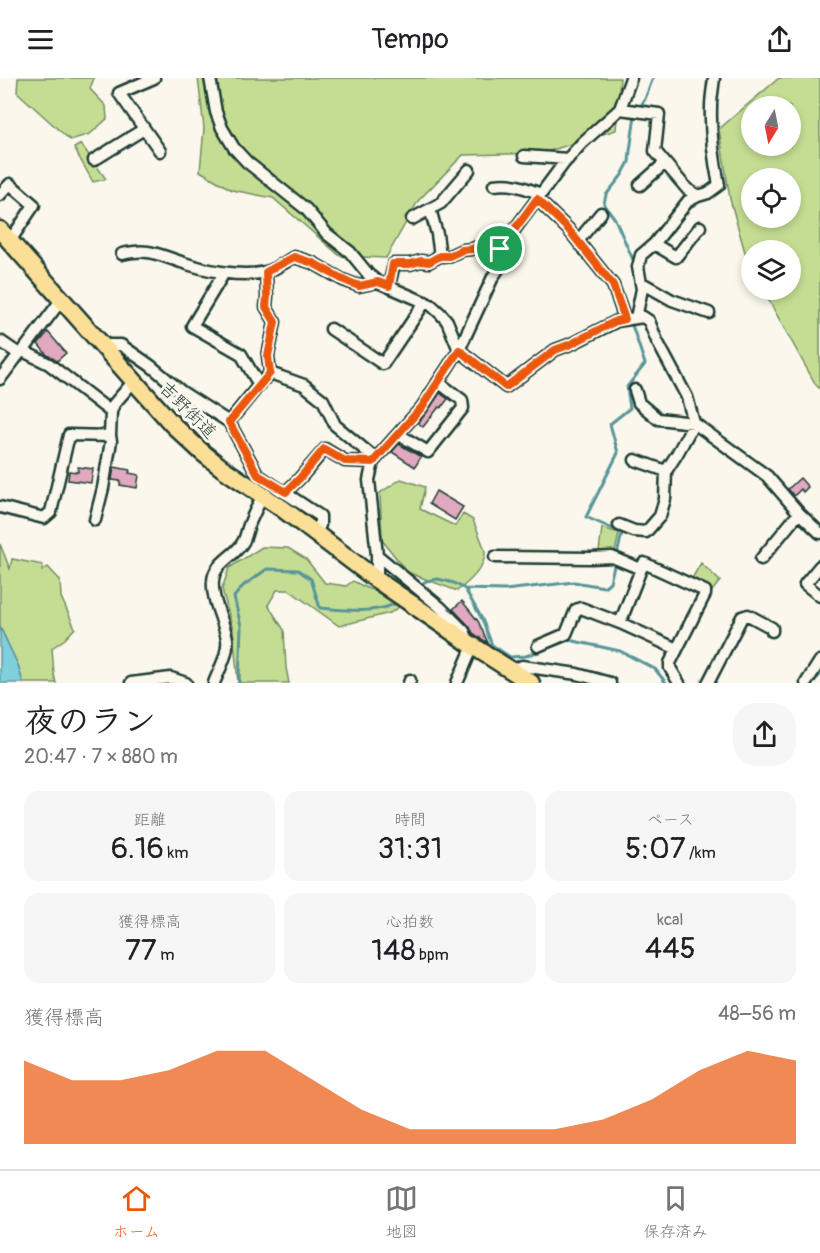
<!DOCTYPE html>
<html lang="ja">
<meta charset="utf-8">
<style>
:root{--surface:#fff;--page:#f6f6f6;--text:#202124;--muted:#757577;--line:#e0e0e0;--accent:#ea580c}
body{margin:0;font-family:Pangolin,"Klee One",sans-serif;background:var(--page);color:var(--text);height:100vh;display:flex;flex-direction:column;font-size:22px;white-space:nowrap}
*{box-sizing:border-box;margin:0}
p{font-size:20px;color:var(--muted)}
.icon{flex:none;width:33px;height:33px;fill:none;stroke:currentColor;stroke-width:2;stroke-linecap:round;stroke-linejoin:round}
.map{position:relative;height:605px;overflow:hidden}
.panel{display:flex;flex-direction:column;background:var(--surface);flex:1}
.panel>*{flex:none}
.needle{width:39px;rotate:190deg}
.tools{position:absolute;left:741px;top:18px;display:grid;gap:12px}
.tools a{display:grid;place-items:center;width:60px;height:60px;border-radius:50%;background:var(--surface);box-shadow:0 3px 9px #0003;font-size:30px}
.pin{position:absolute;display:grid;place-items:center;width:51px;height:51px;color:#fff;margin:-26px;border:3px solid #fff;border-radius:50%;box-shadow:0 2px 6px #0007}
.round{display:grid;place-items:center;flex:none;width:63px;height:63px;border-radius:24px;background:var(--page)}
.overview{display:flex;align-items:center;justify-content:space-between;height:102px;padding:0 24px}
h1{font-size:33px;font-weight:600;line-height:45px}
.stats{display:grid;grid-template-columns:repeat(3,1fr);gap:9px;height:102px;padding:6px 24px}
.stats div{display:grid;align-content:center;border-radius:15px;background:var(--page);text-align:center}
.stats b{font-size:30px;font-weight:600}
.stats small{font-size:16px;font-weight:400}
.stats p{font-size:16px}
.chart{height:168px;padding:12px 24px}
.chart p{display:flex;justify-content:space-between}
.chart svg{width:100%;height:108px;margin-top:6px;fill:var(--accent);opacity:.7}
header{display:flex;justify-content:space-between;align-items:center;height:78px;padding:0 24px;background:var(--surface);font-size:27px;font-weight:600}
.tab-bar{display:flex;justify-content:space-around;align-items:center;height:84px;border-top:2px solid var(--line);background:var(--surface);font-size:16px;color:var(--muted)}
.tab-bar a{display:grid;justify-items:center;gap:3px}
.tab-bar .on{color:var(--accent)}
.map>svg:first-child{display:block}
.green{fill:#c5dd93;stroke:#728d64;stroke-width:1.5;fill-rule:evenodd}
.water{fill:#80cfdd;stroke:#599599;stroke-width:1.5}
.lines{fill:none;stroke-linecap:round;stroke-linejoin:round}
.stream{stroke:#599599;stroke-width:3}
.building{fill:#e0a9bf;stroke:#1f3d34;stroke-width:1.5}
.minor-casing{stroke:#1f3d34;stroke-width:15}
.highway-casing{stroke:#1f3d34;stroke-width:21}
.minor{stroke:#fbf7ec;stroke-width:10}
.highway{stroke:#fbdf96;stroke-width:16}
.route-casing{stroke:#fff;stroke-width:12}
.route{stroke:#ea580c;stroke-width:8}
.labels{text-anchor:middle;stroke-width:6;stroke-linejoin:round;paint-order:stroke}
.street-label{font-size:18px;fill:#1f3d34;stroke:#fbf7ec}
</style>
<header><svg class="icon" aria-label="menu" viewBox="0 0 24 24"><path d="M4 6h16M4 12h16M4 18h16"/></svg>Tempo<svg class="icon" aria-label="share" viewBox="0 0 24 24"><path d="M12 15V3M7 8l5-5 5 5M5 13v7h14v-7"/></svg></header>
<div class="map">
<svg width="820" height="605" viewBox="0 0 820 605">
<rect width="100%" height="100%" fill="#fbf7ec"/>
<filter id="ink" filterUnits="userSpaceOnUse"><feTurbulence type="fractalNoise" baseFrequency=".0167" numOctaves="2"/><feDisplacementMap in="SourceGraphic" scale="12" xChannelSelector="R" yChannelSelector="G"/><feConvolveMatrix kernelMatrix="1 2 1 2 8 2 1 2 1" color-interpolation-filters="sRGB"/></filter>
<g filter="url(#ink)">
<path class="green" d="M18,0H94L90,11L106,28L107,41L90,56L70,62L17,14Z
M198,0H620L616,52L543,75L463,77L418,123L386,180L340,178L273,120L232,112L200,93L204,50Z
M779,0H820V311L816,307L763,212H790V172H752L751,192L748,185L730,121L719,51ZM752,28H790V68H752ZM752,100H790V140H752Z
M81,66L106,101L93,104L74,70Z
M401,401L425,409L420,431L455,448L463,436L473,442C476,450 484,467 485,474C486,489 468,505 457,513L407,494L382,462L380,415Z
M602,450L619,455L615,474H599Z
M0,466L10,491L12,481L43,487L42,493L48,489L60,502L61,519L75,550L65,561L52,570L54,596L56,605H23L18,587L0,549Z
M262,469L288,470L306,481L325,505L346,508L353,503L369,511L376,513L399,529L390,535L339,548L289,512H277L268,527L284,552L286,590L289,605H238L233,552L222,511L229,490Z
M701,485L720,503L712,513L691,502Z"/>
<path class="water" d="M0,549L18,587L23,605H0Z"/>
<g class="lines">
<path class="stream" d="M639,31L645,21L653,0
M634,184L615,141L604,126L606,117L622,97L629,84L630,73L635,37
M617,477L622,455L586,439L618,375L610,346L630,330L627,309L645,286L631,244
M419,508L426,503L438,501L454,505L465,511L505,512L574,504L604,509L610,504L615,484
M465,511L482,541L492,567L510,579L526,578L569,562L620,573L655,591L666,605
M239,605L241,548L234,519L243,508L267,491L298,492L311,501L320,530C345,532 378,537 400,523
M812,605L820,597"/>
</g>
<path class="building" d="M48,254L66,275L57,283L47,277L38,266Z
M440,315L448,321L441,330L439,329L423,349L418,345L428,333Z
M399,366L421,379L415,389L392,374Z
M78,389L93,391L91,405L68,402L69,393L78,394Z
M114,389L130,392L129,395L139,397L137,410L120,407V403L112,402Z
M800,400L808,409L803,414L801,411L794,418L788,411Z
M436,413L463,429L455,442L429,426Z
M462,523L478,543L488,565L473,555L469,548L453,531Z"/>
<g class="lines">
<g class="minor-casing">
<path id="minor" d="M154,0L119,15L160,73
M210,0L216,34L222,50L234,70L247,84L306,131L327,156L350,174L368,196L378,204
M620,31L659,36L655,73L687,111L698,118
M524,78L568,81
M94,82L144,51
M494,107C512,104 525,110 541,116
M640,107L665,85
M0,117L10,106L34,127L10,163
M537,121L568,151L613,207L625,241
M430,131L437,156L440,178
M412,141L441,125L469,92
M578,163L601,135
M654,166L676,179L700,149
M122,176C150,170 156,176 181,184C204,192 241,200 265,194C275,192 285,184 294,179L313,185L343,202L359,208L378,204L431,227L441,236L447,243L459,272L506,309L555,272L571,266L617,243L643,239L649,243L657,263L687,319L694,345L767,398L799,435L820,455
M266,194L267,219L266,229L275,244L268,278L270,295L266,300
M224,195L192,248L241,276L259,307L229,344
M642,205L672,222L709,235
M389,208L394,186H410L421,183L429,184L440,178H449L462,172L472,171L488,165L500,171
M636,240L642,211L638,189L641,177L654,166L688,123L698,118L708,115L719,107C714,82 710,55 711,29C711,19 713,10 714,0
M331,251L383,286L425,224
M0,263L19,276
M101,267H121L151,288L182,314L229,344L258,397L320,438V447L316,456
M23,273L49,286L111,334
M270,295L304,307L323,322L335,347L376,381
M0,301L19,276L23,273L62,221
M398,356L428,374L463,330L462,322L438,304
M635,382L666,393
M373,384L369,402L377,477V502
M286,414L300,400L325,371L345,383L373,384L422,329L459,272L493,199L500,188L501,184L500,171L564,85L582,65L620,31L631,0
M0,429L44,440L51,434L69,357L110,358L111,334L114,326L133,304
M95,442L103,410L111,363L110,358
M619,447L634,453L646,454L660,438L665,421L666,393L677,376L694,345L658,341L639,325L635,312
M377,477L440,529L464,553L468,562
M495,479L591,480L612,479L641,491
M761,481L799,435
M820,488L805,506L820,518
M620,545L641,491L644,485L705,513V516L670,585V590L679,605
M538,568L566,556L576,532L581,530L620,545L677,571
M512,593L522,588L577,596L610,605
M131,605L171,600L186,605
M214,605C219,592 229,575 227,561C224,543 211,521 213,503C214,484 235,479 243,464C246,459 247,452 249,447C253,437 258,427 263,417
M409,605L410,602
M457,605L473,568
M708,605L742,539L748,537L772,550V553
M806,605L820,583"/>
</g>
<g class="highway-casing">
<path id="highway" d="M0,152L173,347L203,375L222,390L283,431L377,502L473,568L531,605"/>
</g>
<use href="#minor" class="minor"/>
<use href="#highway" class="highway"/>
</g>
</g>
<g class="lines" filter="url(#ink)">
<g class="route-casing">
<path id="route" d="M537,121L568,151L613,207L625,241L616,243L571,266L555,272L506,309L459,272L422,329L373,384L345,383L324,371L300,400L286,414L258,397L229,344L270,295L268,278L275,244L266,229L267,219L266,194L294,179L313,185L344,202L359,208L378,204L389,208L393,186H410L421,183L429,184L440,178H449L462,172L472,171L488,165L500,171Z"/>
</g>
<use href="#route" class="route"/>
</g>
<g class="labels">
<g class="street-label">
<text transform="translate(188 332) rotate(45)" y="6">吉野街道</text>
</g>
</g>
</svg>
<div class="tools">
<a><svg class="needle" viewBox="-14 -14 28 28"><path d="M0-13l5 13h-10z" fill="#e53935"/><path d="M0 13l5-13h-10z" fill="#757577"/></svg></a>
<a><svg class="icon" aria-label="locate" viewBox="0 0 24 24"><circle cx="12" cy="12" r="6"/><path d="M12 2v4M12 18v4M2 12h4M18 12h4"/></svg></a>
<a><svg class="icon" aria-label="layers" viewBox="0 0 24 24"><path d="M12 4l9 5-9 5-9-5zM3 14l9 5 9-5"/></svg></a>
</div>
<div class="pin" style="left:500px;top:171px;background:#1e9e55"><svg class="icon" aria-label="arrive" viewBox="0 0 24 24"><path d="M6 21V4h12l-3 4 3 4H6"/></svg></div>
</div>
<section class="panel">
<div class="overview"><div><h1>夜のラン</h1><p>20:47 · 7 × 880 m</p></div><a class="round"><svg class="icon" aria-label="share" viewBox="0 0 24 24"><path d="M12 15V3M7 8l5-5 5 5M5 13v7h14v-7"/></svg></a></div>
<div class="stats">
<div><p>距離</p><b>6.16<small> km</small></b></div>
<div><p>時間</p><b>31:31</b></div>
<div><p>ペース</p><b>5:07<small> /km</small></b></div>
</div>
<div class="stats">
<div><p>獲得標高</p><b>77<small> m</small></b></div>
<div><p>心拍数</p><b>148<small> bpm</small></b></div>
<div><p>kcal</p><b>445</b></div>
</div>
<div class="chart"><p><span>獲得標高</span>48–56 m</p>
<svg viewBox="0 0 160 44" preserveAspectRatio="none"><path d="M0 44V10L10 18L20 18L30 14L40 6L50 6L60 18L70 30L80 38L90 38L100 38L110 38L120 34L130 26L140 14L150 6L160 10V44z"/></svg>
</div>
</section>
<nav class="tab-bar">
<a class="on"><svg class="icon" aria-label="home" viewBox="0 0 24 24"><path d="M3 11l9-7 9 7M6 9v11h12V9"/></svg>ホーム</a>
<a><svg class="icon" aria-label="map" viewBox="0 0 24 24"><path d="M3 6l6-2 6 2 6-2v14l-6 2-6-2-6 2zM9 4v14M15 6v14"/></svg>地図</a>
<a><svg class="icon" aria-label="saved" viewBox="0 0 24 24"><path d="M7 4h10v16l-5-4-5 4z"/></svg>保存済み</a>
</nav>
